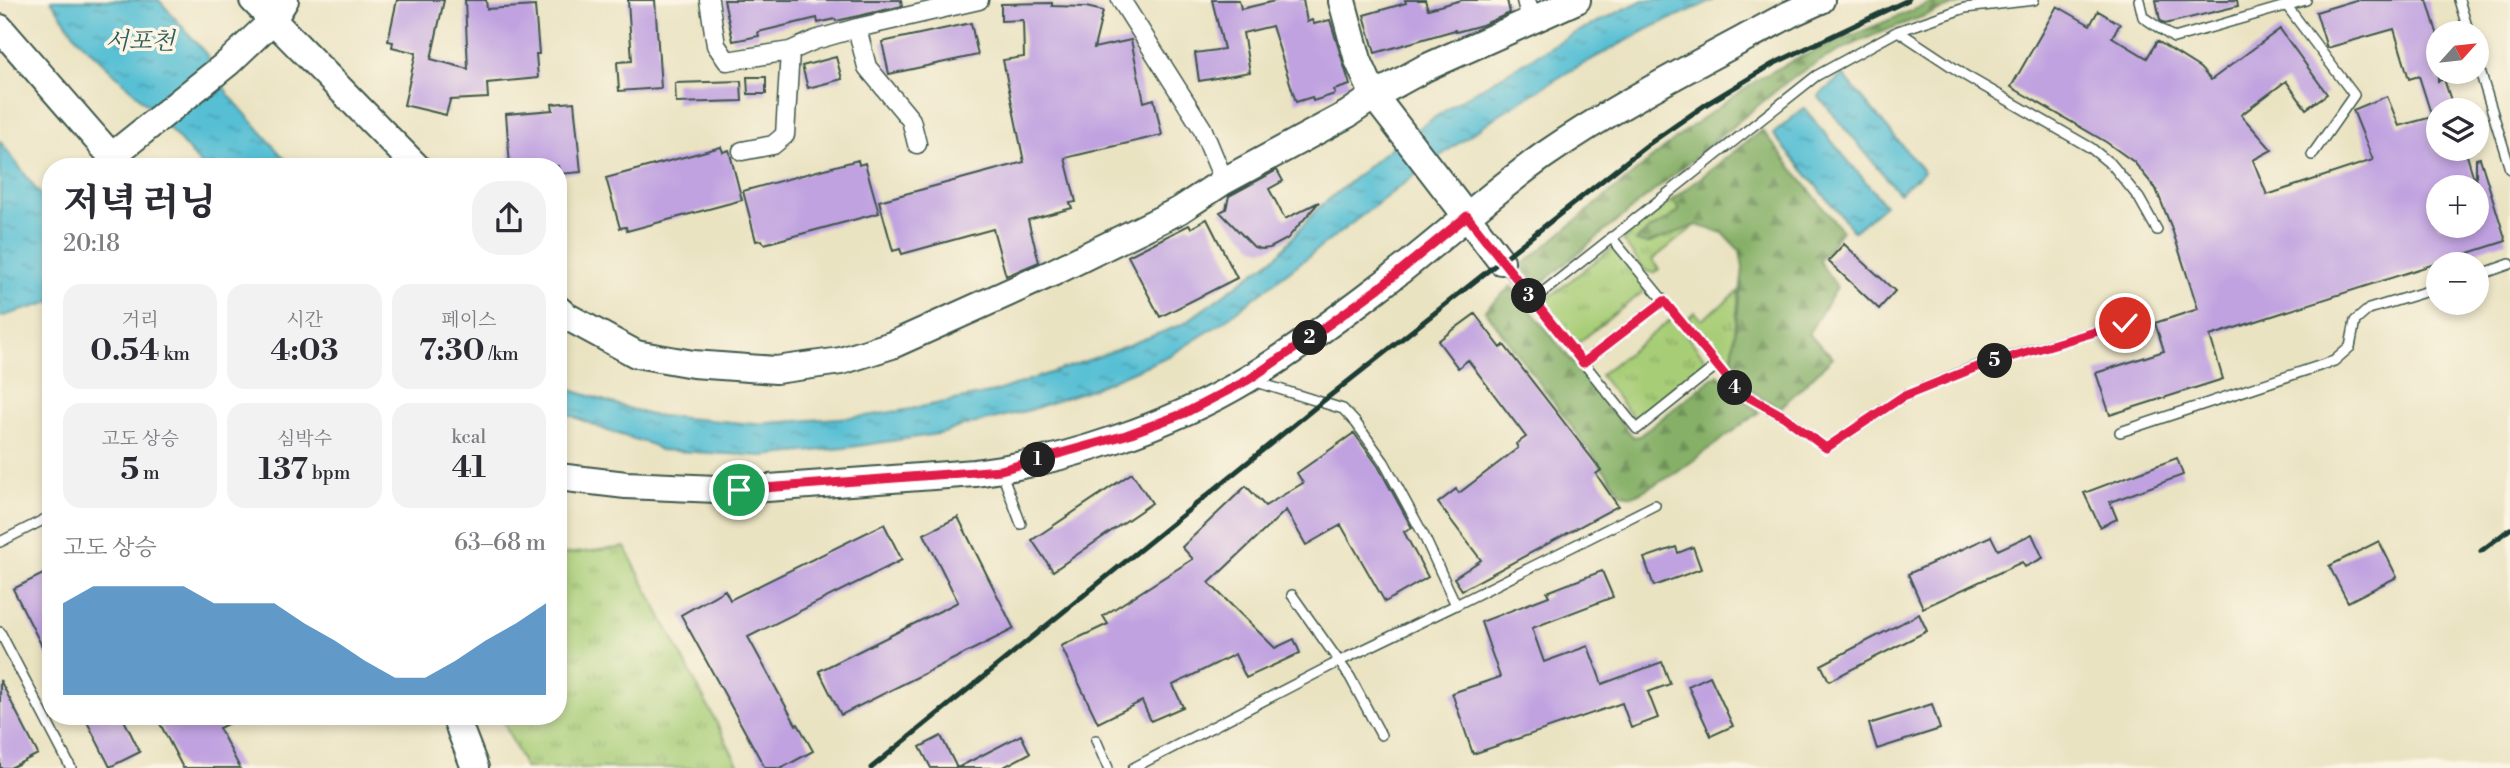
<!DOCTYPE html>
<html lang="ko">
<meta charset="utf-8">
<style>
:root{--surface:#fff;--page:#f2f2f3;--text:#2b2b33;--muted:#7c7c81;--accent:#1f6fb2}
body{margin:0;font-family:"Libre Bodoni","Noto Serif KR",serif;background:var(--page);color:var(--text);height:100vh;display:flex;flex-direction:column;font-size:26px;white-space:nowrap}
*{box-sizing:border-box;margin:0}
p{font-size:23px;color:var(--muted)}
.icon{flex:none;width:38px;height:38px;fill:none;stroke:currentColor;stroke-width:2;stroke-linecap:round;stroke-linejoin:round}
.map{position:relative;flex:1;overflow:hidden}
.details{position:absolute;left:42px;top:158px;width:525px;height:567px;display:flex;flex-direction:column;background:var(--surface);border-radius:28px;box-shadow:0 4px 10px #0003}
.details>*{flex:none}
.needle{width:46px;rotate:63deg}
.buttons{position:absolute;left:2426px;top:21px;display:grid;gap:14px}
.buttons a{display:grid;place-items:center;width:63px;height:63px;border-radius:50%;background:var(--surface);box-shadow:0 4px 10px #0003;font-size:35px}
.pin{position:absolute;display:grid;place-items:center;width:60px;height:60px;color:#fff;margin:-30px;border:4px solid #fff;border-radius:50%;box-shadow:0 2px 7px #0007}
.km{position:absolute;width:35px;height:35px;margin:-18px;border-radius:50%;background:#222;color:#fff;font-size:19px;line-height:35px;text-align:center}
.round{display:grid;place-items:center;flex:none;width:74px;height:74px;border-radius:28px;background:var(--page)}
.summary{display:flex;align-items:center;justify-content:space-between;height:119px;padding:0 21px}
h1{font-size:38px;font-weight:800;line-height:52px}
.metrics{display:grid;grid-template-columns:repeat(3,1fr);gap:10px;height:119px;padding:7px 21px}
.metrics div{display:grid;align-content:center;border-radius:18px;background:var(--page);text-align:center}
.metrics b{font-size:30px;font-weight:800}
.metrics small{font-size:19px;font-weight:400}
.metrics p{font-size:19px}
.chart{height:196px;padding:14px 21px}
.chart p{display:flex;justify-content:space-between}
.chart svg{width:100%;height:126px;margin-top:7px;fill:var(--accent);opacity:.7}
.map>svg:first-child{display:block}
.grass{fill:url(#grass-tufts);stroke:#648556;stroke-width:2}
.forest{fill:url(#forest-firs);stroke:#52764e;stroke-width:2}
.water{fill:url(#water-ripples);stroke:#3b7e84;stroke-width:2}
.building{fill:#c0a2e0;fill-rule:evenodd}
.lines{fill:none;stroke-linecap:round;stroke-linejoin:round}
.lane-casing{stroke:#3d5649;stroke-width:12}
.street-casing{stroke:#3d5649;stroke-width:21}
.secondary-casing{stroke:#3d5649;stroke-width:30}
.lane{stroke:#fff;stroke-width:9}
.street{stroke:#fff;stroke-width:18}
.secondary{stroke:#fff;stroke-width:26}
.rail{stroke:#1f3d34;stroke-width:5}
.route-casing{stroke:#fff;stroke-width:14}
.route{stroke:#e11d48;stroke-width:9}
.labels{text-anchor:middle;stroke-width:7;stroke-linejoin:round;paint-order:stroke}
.water-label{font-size:24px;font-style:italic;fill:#2d5e5c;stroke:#fcf5e5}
</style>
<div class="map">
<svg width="2510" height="768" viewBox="0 0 2510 768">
<defs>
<pattern id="grass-tufts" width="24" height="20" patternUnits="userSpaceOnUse" patternTransform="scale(1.75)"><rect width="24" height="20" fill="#a8cd77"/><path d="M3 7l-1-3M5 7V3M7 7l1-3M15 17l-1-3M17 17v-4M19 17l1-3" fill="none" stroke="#88a862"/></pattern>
<pattern id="forest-firs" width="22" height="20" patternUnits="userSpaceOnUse" patternTransform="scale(1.75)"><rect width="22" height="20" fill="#86b068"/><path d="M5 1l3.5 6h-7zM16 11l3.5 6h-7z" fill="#6d9056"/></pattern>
<pattern id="water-ripples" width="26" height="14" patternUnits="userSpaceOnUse" patternTransform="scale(1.75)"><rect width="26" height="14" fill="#57bfd4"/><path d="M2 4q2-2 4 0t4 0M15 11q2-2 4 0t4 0" fill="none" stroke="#479cad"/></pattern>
</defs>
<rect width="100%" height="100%" fill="#fcf5e5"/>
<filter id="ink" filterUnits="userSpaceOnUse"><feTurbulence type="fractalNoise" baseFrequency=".0143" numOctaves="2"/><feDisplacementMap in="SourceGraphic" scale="14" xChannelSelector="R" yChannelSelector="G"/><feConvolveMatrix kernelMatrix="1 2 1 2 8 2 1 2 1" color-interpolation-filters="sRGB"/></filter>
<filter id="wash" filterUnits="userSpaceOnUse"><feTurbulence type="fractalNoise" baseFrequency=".00686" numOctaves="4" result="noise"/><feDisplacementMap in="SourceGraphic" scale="28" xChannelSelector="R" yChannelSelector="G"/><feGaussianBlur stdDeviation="1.57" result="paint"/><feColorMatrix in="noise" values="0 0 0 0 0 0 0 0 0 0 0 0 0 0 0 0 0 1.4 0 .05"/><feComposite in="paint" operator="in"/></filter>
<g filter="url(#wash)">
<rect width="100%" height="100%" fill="#eae3c2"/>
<path class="grass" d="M1672,200L1680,210C1667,224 1648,225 1637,241L1647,244L1696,225L1652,260L1659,269L1654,273L1646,271L1622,240Z
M1616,245L1649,287L1575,345L1542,303Z
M1739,291L1731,367L1746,387H1743L1720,362L1690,324L1689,317L1695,312L1702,320Z
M1673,318L1707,361L1634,419L1600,375Z
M625,547L740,768H525L501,716H558V555Z"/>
<path class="forest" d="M1937,0H1970C1905,23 1847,41 1789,80L1538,286L1521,266L1689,128L1760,78L1798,58Z
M1762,130L1842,231L1819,261L1837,287L1808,334L1833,357L1779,409L1746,387L1731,367L1743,268L1740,251L1723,233L1696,225L1647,244L1636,241C1648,226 1667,224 1680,210L1672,200Z
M1511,286L1633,437L1639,436L1718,374L1734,392L1759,412L1675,474L1633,496L1622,494L1485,310Z"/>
<path class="water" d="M51,0H159L206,54L228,94L291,166H202L154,111L77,38Z
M1643,0H1714L1652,27L1568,72L1501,113L1436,159L1220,324L1171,355L1094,388L1030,410L959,427L944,433L845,448L762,456L659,450L653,445L608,431L558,410V382L574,391L650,415L755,424L866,416L911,409L994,392L1100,356L1183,324L1278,255L1315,211L1395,144L1459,101L1571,35Z
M1843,75L1924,172L1899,193L1818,96Z
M1804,108L1885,205L1854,231L1773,134Z
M0,141L51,209V302L0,317Z"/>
<g id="blocks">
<path class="building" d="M397,0H444L431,59L468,69L465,0H486L487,9L535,6L539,54H536L538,78L487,83L488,98L450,100L446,115L404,105L416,53L392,47L393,42L388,41Z
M628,0H655L661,88L619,91L617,62L632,61Z
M724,0H901L902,6L836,21L835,19L818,23L817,18L758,32L759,36L733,41Z
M1212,0H1239L1241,9L1279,0H1303L1307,22L1312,20L1314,24L1330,20L1350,85L1334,90L1335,94L1313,101L1312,97L1296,102L1272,26L1243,33L1250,72L1199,81L1195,53L1224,49Z
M1405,0H1425L1428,9L1462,0H1507L1510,13L1482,25L1456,32L1455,30L1375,53L1364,15L1406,3Z
M2156,0H2237L2238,6L2165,24L2160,20Z
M2356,0H2427L2438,36V81L2444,79L2454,110H2438V149H2465L2476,185V159L2480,158L2506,241L2210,336L2223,379L2110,415L2096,373L2164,351L2155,323L2198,309L2171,226L2156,189L2134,162L2106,142L2011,87L2057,6L2090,25L2098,11L2120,24L2112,37L2147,58L2157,41L2200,68L2211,80L2280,29L2327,94L2306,109L2286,81L2241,115L2272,150L2253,160L2267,195L2373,160L2353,110L2387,96L2399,126L2432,117L2419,76L2409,79L2394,29L2327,48L2316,12ZM2438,187H2476V226H2438Z
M1052,3V6L1086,7L1103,11L1094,48L1131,40L1144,102L1154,99L1162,135L1065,158L1076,202L1070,203L1072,208L1028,220L1039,262L1006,276L993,229L902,254L900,249L893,251L879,201L1024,162L1003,60L1024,57L1023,20L1001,21V4Z
M971,23L978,55L889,74L882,42Z
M836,57L842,79L808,88L802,66Z
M747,77H766V94H748Z
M741,81L742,101L676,103L675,83Z
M574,102L581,172L559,174L558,166H510L506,114L553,110L552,104Z
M721,147L723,152L729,150L742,200L627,231L626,227L620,228L606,178Z
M858,160L859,165L865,163L879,213L764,244L762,240L756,241L743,191Z
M1277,170L1283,181L1269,189L1285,219L1319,202L1287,239L1270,248L1262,249L1254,247L1220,212L1226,209L1229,196Z
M1207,219L1237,278L1160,317L1128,256L1189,225L1191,228Z
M1844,244L1895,291L1879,309L1828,261Z
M1475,314L1501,348L1504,345L1601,470L1596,474L1618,506L1462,590L1454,578L1481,560L1438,503L1456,489L1459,493L1518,448L1516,444L1526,437L1468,360L1458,368L1438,341Z
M1354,433L1378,466L1412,528L1404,532L1428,577L1385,602L1341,525L1306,545L1286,510L1209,583L1275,648L1294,639L1300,653L1246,678L1235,654L1173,685L1183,707L1151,721L1142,701L1098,723L1061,646L1108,624L1103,616L1193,559L1182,547L1246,486L1265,506L1303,483L1297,473Z
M2177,458L2183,475L2110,502L2117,519L2100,527L2084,493Z
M1132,473L1152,503L1053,571L1032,540Z
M958,517L1014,629L841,715L819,671L958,602L924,534Z
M884,524L902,560L748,637L796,725L798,724L813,751L782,768H765L681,615L725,590L730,600Z
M2032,534L2043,558L2025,567L2022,562L1923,608L1908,574L1991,536L1998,550Z
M2379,541L2397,577L2348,602L2329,566Z
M1676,547L1678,553L1693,547L1701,569L1654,586L1644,558Z
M51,570V664L13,589Z
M1602,571L1613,597L1532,628L1544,662L1588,646L1602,684L1662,662L1670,684L1648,692L1658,718L1631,728L1622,703L1473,754L1452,693L1500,677L1481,622L1549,596L1547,592Z
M1919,614L1927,631L1829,681L1821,665Z
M1710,676L1733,726L1711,736L1688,686Z
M0,680L38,754L10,768H0Z
M1932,704L1940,729L1877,749L1869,724Z
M84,716H122L140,752L110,767Z
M156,716H244L219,728L240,768H183Z
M1021,735L1030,753L1002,768H957Z
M941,736L957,768H931L920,747Z"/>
</g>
</g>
<g filter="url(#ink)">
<use href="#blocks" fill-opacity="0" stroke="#3d5649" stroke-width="2"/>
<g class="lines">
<g class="lane-casing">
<path id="lane" d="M2139,0L2143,17L2174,38L2306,0
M2459,0L2469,33
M2287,6L2354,95L2312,155
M1898,31L1966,76L2091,148L2113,166L2139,198L2157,230
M2476,58L2510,169
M1611,237L1738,391L1783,416L1826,448L1902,397L1974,367L2125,323
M1502,262L1637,429L1716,366
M2476,276L2510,264
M1533,300L1816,76L1898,31L1965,8L2034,0
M1583,363L1664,301
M1253,381L1343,409L1356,423L1384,462L1423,534L1456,605L1655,505
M2120,432L2334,361L2350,347L2355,321L2369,309L2438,288
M1001,471L1021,524
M0,542L51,516
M1292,595L1350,677L1381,735
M0,632L71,768
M1096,740L1108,768
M1133,768L1340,661L1456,605"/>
</g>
<g class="street-casing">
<path id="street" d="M709,0L716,45L727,61L790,51L815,40L857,28L979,0
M1121,0L1202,128L1224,181
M1526,0L1531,19
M857,28L867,67L911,120L917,144
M742,151L773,145L785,135L790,51"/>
</g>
<g class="secondary-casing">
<path id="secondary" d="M253,0L416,166
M1342,1L1358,60L1374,96L1501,261
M0,28L120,166
M112,156L229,62L272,21L285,0
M558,309L566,316L636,354L693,364L776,370L841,361L892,345L1052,273L1180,210L1224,181L1348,114L1374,96L1425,68L1577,0
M558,477L626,485L739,490L975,473C1063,462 1172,425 1248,379C1293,352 1336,320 1378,288C1434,246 1486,197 1543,156C1621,102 1707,59 1790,14L1821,0
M455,716L475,768"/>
</g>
<use href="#lane" class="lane"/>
<use href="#street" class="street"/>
<use href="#secondary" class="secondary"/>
<path class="rail" d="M2481,551L2510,529
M871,768L1322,402L1646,146L1705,105L1773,64L1908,0"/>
</g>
</g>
<g class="lines" filter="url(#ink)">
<g class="route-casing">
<path id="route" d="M739,490L1001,470L1126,435L1185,413L1248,380L1306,341L1379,288L1467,216L1583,363L1664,301L1738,391L1783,416L1826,448L1902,397L1974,368L2125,323"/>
</g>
<use href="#route" class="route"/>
</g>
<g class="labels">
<g class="water-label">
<text x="140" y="49">서포천</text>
</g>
</g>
</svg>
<div class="buttons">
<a><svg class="needle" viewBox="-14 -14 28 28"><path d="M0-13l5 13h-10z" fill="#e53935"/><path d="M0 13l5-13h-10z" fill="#7c7c81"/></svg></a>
<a><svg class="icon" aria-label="layers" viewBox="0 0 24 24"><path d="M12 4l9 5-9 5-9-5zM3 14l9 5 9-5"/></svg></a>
<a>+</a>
<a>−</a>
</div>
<div class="pin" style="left:739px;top:490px;background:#1e9e55"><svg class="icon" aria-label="arrive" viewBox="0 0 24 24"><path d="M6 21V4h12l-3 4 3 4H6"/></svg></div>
<div class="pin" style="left:2125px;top:323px;background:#d93025"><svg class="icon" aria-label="check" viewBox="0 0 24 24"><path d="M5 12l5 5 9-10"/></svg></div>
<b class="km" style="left:1038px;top:460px">1</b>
<b class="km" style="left:1310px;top:338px">2</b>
<b class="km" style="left:1529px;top:296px">3</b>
<b class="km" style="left:1735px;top:388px">4</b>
<b class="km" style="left:1995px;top:361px">5</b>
<section class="details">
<div class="summary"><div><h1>저녁 러닝</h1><p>20:18</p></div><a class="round"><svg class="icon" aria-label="share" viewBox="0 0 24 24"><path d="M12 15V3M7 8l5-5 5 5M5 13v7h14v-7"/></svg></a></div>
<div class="metrics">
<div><p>거리</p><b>0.54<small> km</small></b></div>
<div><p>시간</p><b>4:03</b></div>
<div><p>페이스</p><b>7:30<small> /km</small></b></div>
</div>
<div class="metrics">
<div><p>고도 상승</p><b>5<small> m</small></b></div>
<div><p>심박수</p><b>137<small> bpm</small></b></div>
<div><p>kcal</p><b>41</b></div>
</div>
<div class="chart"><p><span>고도 상승</span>63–68 m</p>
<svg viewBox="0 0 160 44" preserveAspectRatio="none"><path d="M0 44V12L10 6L20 6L30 6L40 6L50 12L60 12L70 12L80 19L90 25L100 32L110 38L120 38L130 32L140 25L150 19L160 12V44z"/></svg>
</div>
</section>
</div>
